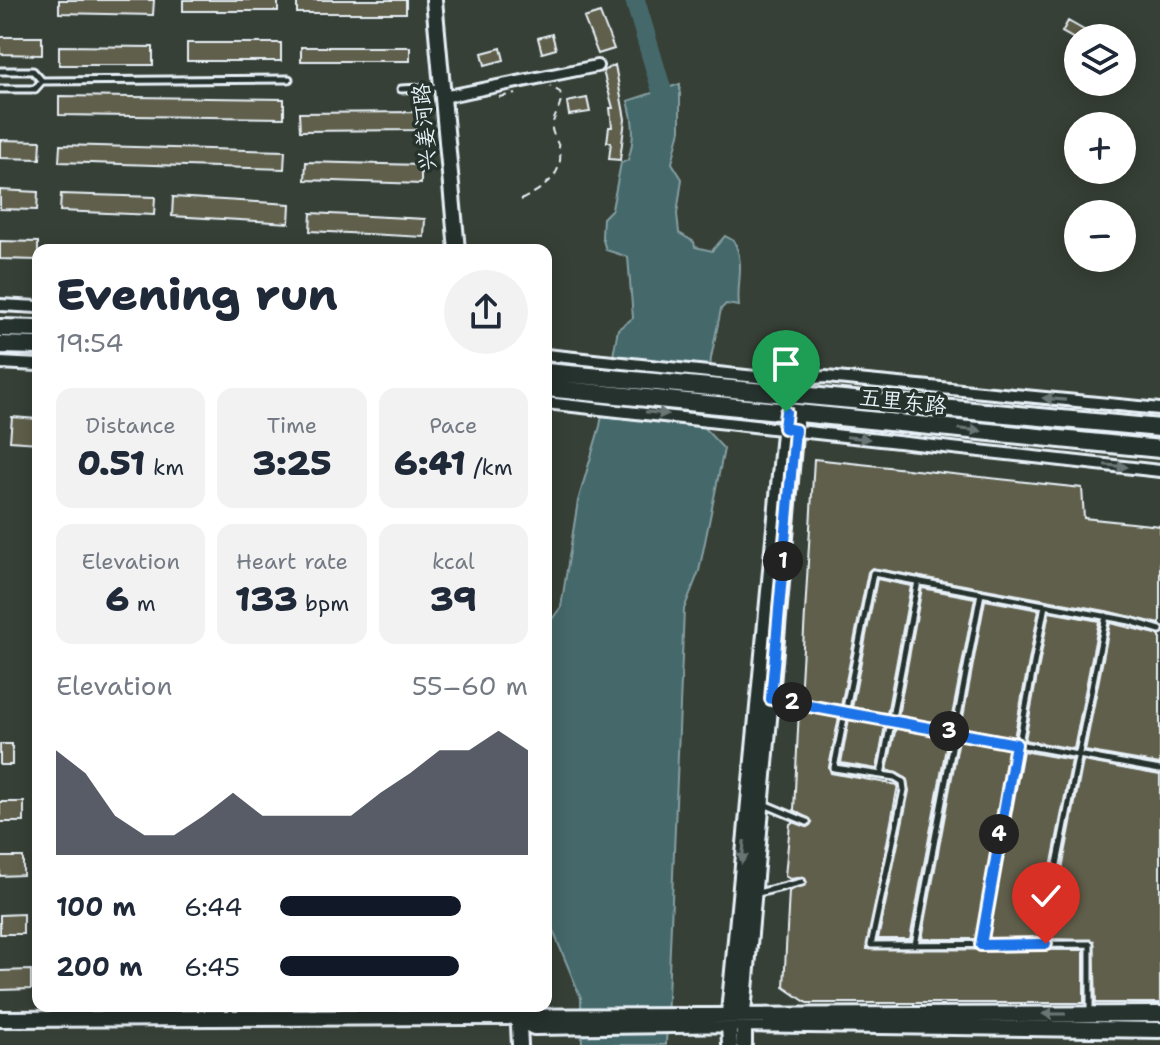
<!DOCTYPE html>
<meta charset="utf-8">
<style>
:root{--surface:#fff;--page:#f2f2f3;--text:#1f2937;--muted:#747a83;--accent:#111827}
body{margin:0;font-family:"Shantell Sans","LXGW WenKai TC",sans-serif;background:var(--page);color:var(--text);height:100vh;display:flex;flex-direction:column;font-size:30px;white-space:nowrap}
*{box-sizing:border-box;margin:0}
p{font-size:26px;color:var(--muted)}
.icon{flex:none;width:44px;height:44px;fill:none;stroke:currentColor;stroke-width:2;stroke-linecap:round;stroke-linejoin:round}
.map{position:relative;flex:1;overflow:hidden}
.side{position:absolute;left:32px;top:244px;width:520px;height:768px;display:flex;flex-direction:column;background:var(--surface);border-radius:16px;box-shadow:0 4px 20px #0003}
.side>*{flex:none}
.fabs{position:absolute;left:1064px;top:24px;display:grid;gap:16px}
.fabs a{display:grid;place-items:center;width:72px;height:72px;border-radius:50%;background:var(--surface);box-shadow:0 4px 20px #0003;font-size:40px}
.pin{position:absolute;display:grid;place-items:center;width:68px;height:68px;color:#fff;margin:-82px -34px;border-radius:50% 50% 50% 0;rotate:-45deg;box-shadow:0 0 8px #0007}
.pin .icon{rotate:45deg}
.km{position:absolute;width:40px;height:40px;margin:-20px;border-radius:50%;background:#222;color:#fff;font-size:22px;line-height:40px;text-align:center}
.round{display:grid;place-items:center;flex:none;width:84px;height:84px;border-radius:42px;background:var(--page)}
.headline{display:flex;align-items:center;justify-content:space-between;height:136px;padding:0 24px}
h1{font-size:44px;font-weight:800;line-height:60px}
.figures{display:grid;grid-template-columns:repeat(3,1fr);gap:12px;height:136px;padding:8px 24px}
.figures div{display:grid;align-content:center;border-radius:16px;background:var(--page);text-align:center}
.figures b{font-size:34px;font-weight:800}
.figures small{font-size:22px;font-weight:400}
.figures p{font-size:22px}
.chart{height:224px;padding:16px 24px}
.chart p{display:flex;justify-content:space-between}
.chart svg{width:100%;height:144px;margin-top:8px;fill:var(--accent);opacity:.7}
ul{padding:0 24px;list-style:none;font-size:26px}
li{display:grid;grid-template-columns:128px 96px 1fr;align-items:center;height:60px}
li i{height:20px;border-radius:10px;background:var(--accent)}
.map>svg:first-child{display:block}
.water{fill:#45686a;stroke:#869fa3;stroke-width:2}
.lines{fill:none;stroke-linecap:round;stroke-linejoin:round}
.river{stroke:#45686a;stroke-width:20}
.building{fill:#605f4b;stroke:#e8f1f8;stroke-width:2}
.lane-casing{stroke:#e8f1f8;stroke-width:11}
.street-casing{stroke:#e8f1f8;stroke-width:16}
.secondary-casing{stroke:#e8f1f8;stroke-width:20}
.primary-casing{stroke:#e8f1f8;stroke-width:22}
.path{stroke:#e8f1f8;stroke-width:2;stroke-dasharray:8 6;stroke-linecap:butt}
.lane{stroke:#26332d;stroke-width:5}
.street{stroke:#26332d;stroke-width:10}
.secondary{stroke:#26332d;stroke-width:14}
.primary{stroke:#26332d;stroke-width:16}
.oneway{fill:#6a7674}
.route-casing{stroke:#fff;stroke-width:16}
.route{stroke:#1a73e8;stroke-width:10}
.labels{text-anchor:middle;stroke-width:7;stroke-linejoin:round;paint-order:stroke}
.street-label{font-size:22px;fill:#e8f1f8;stroke:#26332d}
</style>
<div class="map">
<svg width="1160" height="1045" viewBox="0 0 1160 1045">
<rect width="100%" height="100%" fill="#374036"/>
<filter id="ink" filterUnits="userSpaceOnUse"><feTurbulence type="fractalNoise" baseFrequency=".0125" numOctaves="2"/><feDisplacementMap in="SourceGraphic" scale="16" xChannelSelector="R" yChannelSelector="G"/><feConvolveMatrix kernelMatrix="1 2 1 2 8 2 1 2 1" color-interpolation-filters="sRGB"/></filter>
<g filter="url(#ink)">
<path class="water" d="M680,84V130L672,163L682,179L677,214L679,233L694,242L695,247L712,251L725,236L734,241C746,266 736,282 739,306L726,304L721,309L711,358L705,429L724,449L699,571L684,609L666,1045H582L581,998L554,933L546,901V627L561,607L578,501L600,426L618,329L633,318L628,257L606,250L602,237L603,218L612,209L621,163L628,160C635,139 634,122 628,101Z"/>
<g class="lines">
<path class="river" d="M635,0L669,115"/>
</g>
<path class="building" d="M59,0H154L153,15L59,13Z
M183,0H278V11H183Z
M297,0H406V13H297Z
M600,13L614,49L598,54L584,18Z
M1068,21L1098,38H1078V41L1062,32Z
M552,34L556,49L542,53L538,38Z
M0,37H42V55L0,54Z
M187,43H281V61H187Z
M59,46L153,47V65H59Z
M301,47H410V61H301Z
M501,48L504,60L485,65L482,53Z
M615,65L625,119L620,160L609,159L611,142H607L609,127H612L610,108H613L603,71Z
M59,96L284,99V118L59,115Z
M587,98L590,112L569,115L567,102Z
M416,112V130L300,131L299,113Z
M0,140L41,141L40,159L0,158Z
M60,145L285,151L284,169L59,162Z
M306,162L421,165V184L305,180Z
M0,190L38,192L37,210L0,209Z
M61,194L155,197L154,215L60,211Z
M173,197L290,204L289,223L172,216Z
M311,213L425,219L424,237L310,231Z
M0,241L38,242V260L0,259Z
M12,417L38,419V443L10,441Z
M814,459L1082,488L1084,518L1160,526V624L1106,611L872,568L868,572L841,706L800,699Z
M877,579L911,586L887,714L852,708Z
M922,588L975,598L950,726L898,716Z
M985,600L1039,610L1014,738L961,728Z
M1049,612L1099,621L1074,749L1025,740Z
M1110,623L1160,635V764L1085,751Z
M799,710L839,717L829,767L831,773L898,785L867,949L1084,950V1003H807L784,987L789,891L807,883L804,877L790,879L785,876L790,824L793,822L807,827L812,822L794,810Z
M849,719L885,725L877,769L841,763Z
M896,727L948,737L910,939H878L909,791L906,778L887,770Z
M959,739L1012,749L977,939H922Z
M0,744H12V765H0Z
M1023,751L1072,760L1041,919L1040,939H988Z
M1083,761L1160,775V1003H1096L1094,941L1052,939V921Z
M0,802H24V822H0Z
M0,857H23V875L0,876Z
M23,914V934H0V915Z
M31,970V989L0,990V971Z"/>
<g class="lines">
<g class="lane-casing">
<path id="lane" d="M0,71H33L42,81
M0,89H35L42,81L289,79
M401,89L440,87
M772,699L1160,770
M881,775L918,581
M764,804L807,822
M754,894L802,882
M1046,944V920L1106,616
M915,945L981,593
M981,945L1045,605
M1090,1013V944L871,945L904,790L903,782L895,777L834,768L873,573L1130,621L1160,630"/>
</g>
<g class="street-casing">
<path id="street" d="M443,97L597,66
M0,305L38,307
M546,355L784,380L826,377L1160,409
M0,363L38,365
M546,403L1160,471"/>
</g>
<g class="secondary-casing">
<path id="secondary" d="M434,0L457,250
M518,1006L520,1045
M729,1013L786,412
M743,1013L796,413
M0,1019L1160,1014
M519,1019L534,1027L744,1024L1160,1030
M729,1024L730,1045
M744,1024V1045"/>
</g>
<g class="primary-casing">
<path id="primary" d="M0,328L38,329
M0,345L38,346
M546,372L1160,428
M546,388L1160,449"/>
</g>
<path class="path" d="M499,97L516,94
M521,200C542,189 566,175 559,147C557,141 553,135 552,129C552,115 564,108 560,92L550,86"/>
<use href="#lane" class="lane"/>
<use href="#street" class="street"/>
<use href="#secondary" class="secondary"/>
<use href="#primary" class="primary"/>
</g>
<defs><path id="oneway-solid" d="M-6-.8H1V-3.2L6.5 0L1 3.2V.8H-6Z" transform="scale(2)"/></defs>
<g class="oneway">
<use href="#oneway-solid" transform="translate(1054 399) rotate(-175)"/>
<use href="#oneway-solid" transform="translate(657 413) rotate(6)"/>
<use href="#oneway-solid" transform="translate(970 430) rotate(6)"/>
<use href="#oneway-solid" transform="translate(858 438) rotate(6)"/>
<use href="#oneway-solid" transform="translate(1116 466) rotate(6)"/>
<use href="#oneway-solid" transform="translate(743 852) rotate(96)"/>
<use href="#oneway-solid" transform="translate(1054 1014) rotate(-180)"/>
</g>
</g>
<g class="lines" filter="url(#ink)">
<g class="route-casing">
<path id="route" d="M786,412L784,428L795,430L771,699L1016,744L981,945L1046,944"/>
</g>
<use href="#route" class="route"/>
</g>
<g class="labels">
<g class="street-label">
<text transform="translate(424 127) rotate(-95)" y="8">兴姜河路</text>
<text transform="translate(903 401) rotate(6)" y="8">五里东路</text>
</g>
</g>
</svg>
<div class="fabs">
<a><svg class="icon" aria-label="layers" viewBox="0 0 24 24"><path d="M12 4l9 5-9 5-9-5zM3 14l9 5 9-5"/></svg></a>
<a>+</a>
<a>−</a>
</div>
<div class="pin" style="left:786px;top:412px;background:#1e9e55"><svg class="icon" aria-label="arrive" viewBox="0 0 24 24"><path d="M6 21V4h12l-3 4 3 4H6"/></svg></div>
<div class="pin" style="left:1046px;top:944px;background:#d93025"><svg class="icon" aria-label="check" viewBox="0 0 24 24"><path d="M5 12l5 5 9-10"/></svg></div>
<b class="km" style="left:783px;top:561px">1</b>
<b class="km" style="left:792px;top:702px">2</b>
<b class="km" style="left:949px;top:731px">3</b>
<b class="km" style="left:999px;top:834px">4</b>
<section class="side">
<div class="headline"><div><h1>Evening run</h1><p>19:54</p></div><a class="round"><svg class="icon" aria-label="share" viewBox="0 0 24 24"><path d="M12 15V3M7 8l5-5 5 5M5 13v7h14v-7"/></svg></a></div>
<div class="figures">
<div><p>Distance</p><b>0.51<small> km</small></b></div>
<div><p>Time</p><b>3:25</b></div>
<div><p>Pace</p><b>6:41<small> /km</small></b></div>
</div>
<div class="figures">
<div><p>Elevation</p><b>6<small> m</small></b></div>
<div><p>Heart rate</p><b>133<small> bpm</small></b></div>
<div><p>kcal</p><b>39</b></div>
</div>
<div class="chart"><p><span>Elevation</span>55–60 m</p>
<svg viewBox="0 0 160 44" preserveAspectRatio="none"><path d="M0 44V12L10 19L20 32L30 38L40 38L50 32L60 25L70 32L80 32L90 32L100 32L110 25L120 19L130 12L140 12L150 6L160 12V44z"/></svg>
</div>
<ul>
<li><b>100 m</b>6:44<i style="width:73%"></i></li>
<li><b>200 m</b>6:45<i style="width:72%"></i></li>
</ul>
</section>
</div>
